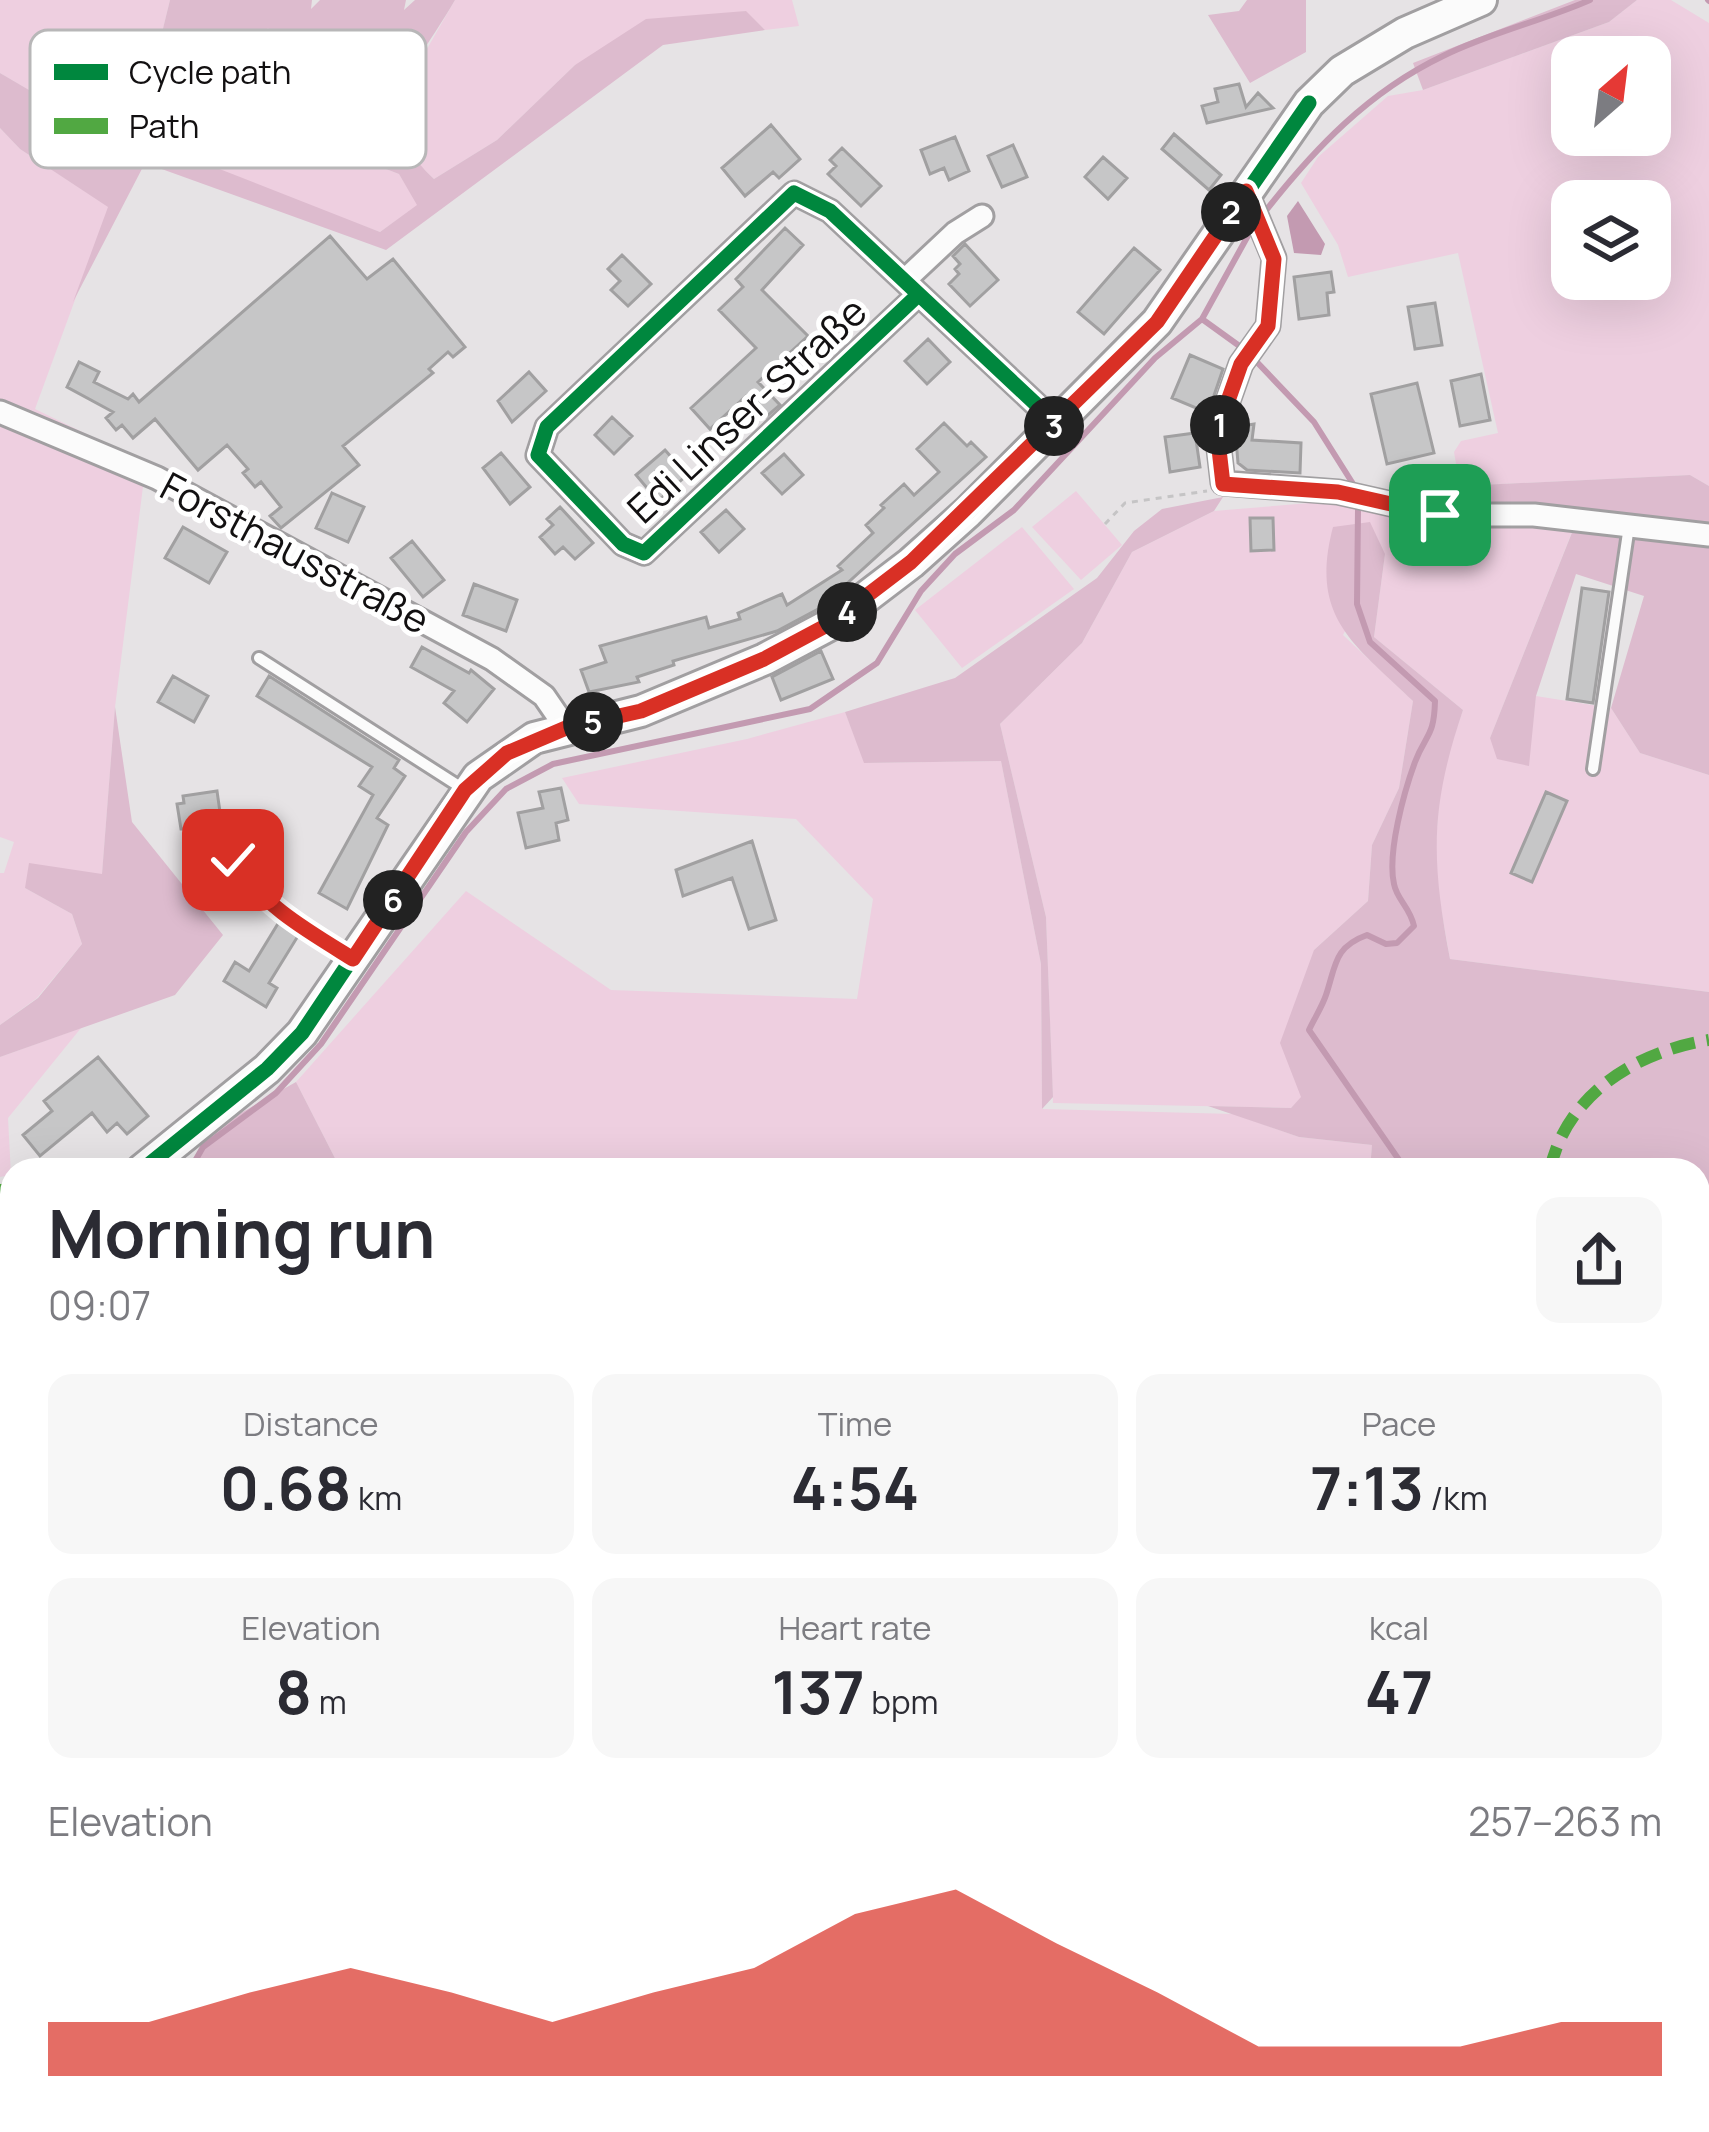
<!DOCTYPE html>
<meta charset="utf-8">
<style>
:root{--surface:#fff;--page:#f7f7f7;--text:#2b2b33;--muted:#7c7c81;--accent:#d93025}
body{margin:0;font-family:Manrope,sans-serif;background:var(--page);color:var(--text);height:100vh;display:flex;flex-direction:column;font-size:45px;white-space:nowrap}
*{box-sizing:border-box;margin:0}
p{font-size:39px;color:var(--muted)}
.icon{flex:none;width:66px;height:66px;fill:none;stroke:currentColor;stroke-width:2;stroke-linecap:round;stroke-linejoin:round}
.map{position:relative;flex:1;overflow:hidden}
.side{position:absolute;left:0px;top:1158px;width:1710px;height:975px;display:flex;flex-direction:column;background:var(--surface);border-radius:36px 36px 0 0;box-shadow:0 12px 48px #0002}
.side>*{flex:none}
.needle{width:78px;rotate:28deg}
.controls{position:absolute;left:1551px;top:36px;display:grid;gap:24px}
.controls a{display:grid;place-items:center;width:120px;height:120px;border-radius:24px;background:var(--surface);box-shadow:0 12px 48px #0002;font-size:60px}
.pin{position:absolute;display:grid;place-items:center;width:102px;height:102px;color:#fff;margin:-51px;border-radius:24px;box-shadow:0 6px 18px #0006}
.km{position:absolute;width:60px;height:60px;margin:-30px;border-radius:50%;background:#222;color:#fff;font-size:33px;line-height:60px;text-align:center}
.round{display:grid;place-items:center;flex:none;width:126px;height:126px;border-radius:24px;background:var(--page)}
.summary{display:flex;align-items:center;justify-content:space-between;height:204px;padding:0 48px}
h1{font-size:66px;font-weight:700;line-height:90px}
.metrics{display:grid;grid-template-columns:repeat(3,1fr);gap:18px;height:204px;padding:12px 48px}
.metrics div{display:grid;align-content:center;border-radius:24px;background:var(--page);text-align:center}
.metrics b{font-size:60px;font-weight:700}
.metrics small{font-size:33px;font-weight:400}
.metrics p{font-size:33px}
.chart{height:336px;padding:24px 48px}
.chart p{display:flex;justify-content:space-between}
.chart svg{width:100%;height:216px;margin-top:12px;fill:var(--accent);opacity:.7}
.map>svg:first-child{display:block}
.green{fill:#eecfe0;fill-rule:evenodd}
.forest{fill:#ddbbce;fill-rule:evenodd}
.water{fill:#c39ab1}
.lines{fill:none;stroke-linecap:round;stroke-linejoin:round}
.stream{stroke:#c39ab1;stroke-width:6}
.building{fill:#c6c6c7;stroke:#a1a0a1;stroke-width:3}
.lane-casing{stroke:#a19fa1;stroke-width:16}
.street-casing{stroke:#a19fa1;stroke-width:27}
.secondary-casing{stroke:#a19fa1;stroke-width:36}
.path{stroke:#c5c4c5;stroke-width:3;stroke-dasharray:6 6;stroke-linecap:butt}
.lane{stroke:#fbfbfb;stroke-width:10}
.street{stroke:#fbfbfb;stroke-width:21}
.secondary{stroke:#fbfbfb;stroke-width:30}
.quiet{stroke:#51a842;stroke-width:12;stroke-dasharray:24 12;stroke-linecap:butt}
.cycleway-casing{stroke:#fff;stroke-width:22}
.cycleway{stroke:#00873e;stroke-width:15}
.route-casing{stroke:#fff;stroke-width:24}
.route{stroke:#d93025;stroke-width:15}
.labels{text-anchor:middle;stroke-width:10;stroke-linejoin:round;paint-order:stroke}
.street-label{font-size:39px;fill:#121011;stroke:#fff}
.key{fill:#fff;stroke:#b8b7b8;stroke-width:3}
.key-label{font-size:33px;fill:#121011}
</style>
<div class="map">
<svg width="1709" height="2132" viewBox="0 0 1709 2132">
<rect width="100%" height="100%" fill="#e6e3e5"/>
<path class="green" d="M0,0H170L133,152L0,73Z
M455,0H792L799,26L765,30L745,11L575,65L497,140L434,179L403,149L396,103Z
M1637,0H1671L1709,23V486L1690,475L1460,486L1454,452L1461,441L1498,433L1458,253L1348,277L1338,245L1301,183L1318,157L1388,96L1423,90L1609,22ZM1572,57H1650V135H1572ZM1572,201H1650V279H1572Z
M268,27L365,106V161L399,174L418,205L380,232L154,148L174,59L192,39L247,68Z
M0,128L20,149L109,207L35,409L146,463L115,707L102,875L25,888L72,914L82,944L37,998L0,1025V873H4L14,842L0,837Z
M1076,491L1122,545L1081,580L1032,527Z
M1310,503H1364L1574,527L1490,738L1528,765L1536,696L1611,708L1640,753L1709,775V992L1450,959L1434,869L1441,774L1463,710L1374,637L1385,554L1343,635L1413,701L1399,788L1372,845L1368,901L1314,950L1302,1097L1291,1108L1053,1103L1046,917L1000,724L1082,643L1132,552L1214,511Z
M1022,527L1074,589L962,668L915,610Z
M845,712L865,763L1001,761L1041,964L1042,1109L1234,1114L1299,1137L1372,1145L1370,1170H341L296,1082L466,891L611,990L857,999L873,899L796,819L579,804L562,778L747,739Z
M81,1028L8,1118L11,1175L0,1177V1057Z
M973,2121H1113L1114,2132H971Z"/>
<path class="forest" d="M170,0H312L311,9L320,0H406L404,10L415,0H455C415,70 363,112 434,179L497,140L575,65L646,19L746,11L765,30L663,45L386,250L145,163L73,302L108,207L20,149L0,128V73L133,151ZM268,28L297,96L340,86L365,106V161L399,174L417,205L380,232L217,168L208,144L179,160L154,148L174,59L192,39L248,68Z
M1247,0H1306V52L1250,83L1208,15L1239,11Z
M1575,0H1637L1609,22L1423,90L1413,63Z
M1690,475L1709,486V775L1640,753L1611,708L1644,596L1576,574L1536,696L1529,766L1497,759L1490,738L1581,510H1464L1460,486Z
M1223,497L1214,511L1132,552L1082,643L1000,724L1046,917L1053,1097L1042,1109L1041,964L1001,761L864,763L845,712L955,678L1097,578L1134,531L1162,509Z
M1370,522L1385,554L1374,637L1463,710C1430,808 1431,859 1450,959L1709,992V2132H1114L1113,2121H1698V1170H1370L1372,1145L1299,1137L1208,1106L1291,1108L1301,1097L1280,1043L1314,950L1368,901L1372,845L1399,788L1413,701C1354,644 1309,618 1333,527Z
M115,707L132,822L223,935L175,995L0,1057V1025L38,998L82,944L72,914L25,888L29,863L102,874Z
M296,1082L341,1170H185L214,1128Z
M0,1635L12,1647V2121H508L520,2132H0Z
M562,2121H973L971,2132H554Z"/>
<path class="water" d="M1298,201L1325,244L1321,255L1294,253L1287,216Z"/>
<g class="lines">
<path class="stream" d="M1708,0L1709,1
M1264,213C1314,149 1368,92 1443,56C1489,33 1542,21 1590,0
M1202,319L1245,350
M1254,359L1314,422L1355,487
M1358,509L1357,604L1370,642L1435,701C1434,738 1426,733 1415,762C1404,792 1387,853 1394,884C1397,900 1410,907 1414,926L1397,943L1386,944L1367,935C1334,947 1336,965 1326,995C1322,1007 1314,1019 1309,1030L1406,1170
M190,1170L203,1147L276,1093L321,1044L466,832L506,789L553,764L810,709L877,663L921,591L955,554L1014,510L1155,358L1202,319L1255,223
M0,1698L6,1706L12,1749
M399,2121L410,2132
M1378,2132L1386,2121"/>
</g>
<path class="building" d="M1239,84L1246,107L1258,93L1273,108L1207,123L1202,106L1218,102L1215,89Z
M771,125L800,159L779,178L773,172L745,196L722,168Z
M1174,134L1221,175L1209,190L1162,149Z
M955,137L969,171L949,180L944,168L930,174L921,150Z
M1013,145L1027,177L1002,187L988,156Z
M842,148L881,186L861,206L828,174L836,166L830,160Z
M1103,157L1127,178L1108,199L1085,177Z
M785,228L803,245L762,290L808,336L758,382L780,405L766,417L746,396L710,429L691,408L756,348L719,310L743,287L736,279Z
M330,236L367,279L393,259L465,347L453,357L448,352L429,369L433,373L343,446L359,465L281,528L270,516L281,507L261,482L255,487L243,473L248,469L227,445L198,470L155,419L133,438L122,425L116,430L106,418L113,412L67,387L79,362L99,372L94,382L128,399L133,394L139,402Z
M965,244L998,280L970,306L949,284L959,274L955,269L960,264L953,256Z
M1134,248L1160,270L1104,334L1078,312Z
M622,255L651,284L628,306L611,290L620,281L608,269Z
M1331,272L1334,292L1327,293L1329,315L1299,319L1294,277Z
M1435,303L1442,345L1415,349L1408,307Z
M928,339L950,362L927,384L905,361Z
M1190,355L1223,369L1208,413L1172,398Z
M529,372L546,391L512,422L498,401Z
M1481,374L1490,420L1460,426L1451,381Z
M1417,383L1434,453L1387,464L1371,394Z
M612,417L632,436L614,454L595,435Z
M944,423L967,446L971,442L986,457L820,608L777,631L673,661L674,665L637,677L639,682L589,692L581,670L606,662L600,646L706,617L709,628L740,619L738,613L782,594L787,605L842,570L838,566L873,533L866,525L884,508L881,505L904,484L914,495L939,472L917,449Z
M1254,424L1252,440L1301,443L1300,473L1247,470L1238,463L1235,427Z
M1195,433L1200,467L1170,472L1165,437Z
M665,450L687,475L658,501L636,475Z
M501,453L530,487L510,504L483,468Z
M784,454L803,475L782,494L762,473Z
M332,493L364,507L348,542L316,528Z
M560,507L593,543L575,559L563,547L555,554L540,537L553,525L547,519Z
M726,510L744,529L719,552L701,532Z
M1250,518H1273L1274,550L1251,551Z
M183,527L227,552L209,583L165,558Z
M412,541L444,580L423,597L391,558Z
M474,584L517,600L506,631L463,615Z
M1582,588L1609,592L1593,703L1567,699Z
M422,647L469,673L471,670L494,689L467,722L444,703L454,691L411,667Z
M821,651L833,679L781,700L772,677Z
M173,676L208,696L194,722L158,702Z
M269,676L399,760L394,768L405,776L377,818L388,825L347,909L319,893L373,795L359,786L372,767L257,696Z
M561,788L568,820L556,823L559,840L526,848L518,813L543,808L539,792Z
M217,791L220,812L211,814L210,829H181L177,804L184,803L183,796Z
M1546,792L1567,801L1532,882L1511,873Z
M273,819L279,861L252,865L245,824Z
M752,841L776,920L749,929L732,878L683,896L676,870Z
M279,922L298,936L269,983L277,988L266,1007L224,981L235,962L249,971Z
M98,1057L148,1116L127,1134L117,1123L107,1132L92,1113L40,1156L23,1135L52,1111L44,1101Z"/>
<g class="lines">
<g class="lane-casing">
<path id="lane" d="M259,658L465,790
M1593,769L1629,526
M220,830C253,901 286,917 350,957
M0,1282L12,1293
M0,1501L12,1510"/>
</g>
<g class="street-casing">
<path id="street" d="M1246,191L1274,258L1268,326L1241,364L1217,432L1223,483L1338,492L1440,515H1534L1709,535
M906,279L955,233L982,216
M918,295L644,553L623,544L538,455L547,427L794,193L830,211L1056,423
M0,412L157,478L492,659L544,696L566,728"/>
</g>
<g class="secondary-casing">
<path id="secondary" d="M142,1170L267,1069L302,1033L478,777L534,738L641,711L765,659L831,624L911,563L968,512L1157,322L1309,103L1342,71L1405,33L1481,0
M0,1360L12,1344"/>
</g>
<path class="path" d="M1105,524L1125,503L1207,491"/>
<use href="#lane" class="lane"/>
<use href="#street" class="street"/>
<use href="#secondary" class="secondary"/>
<path class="quiet" d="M1550,1170C1566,1094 1638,1051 1709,1040
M0,1190L12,1189
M0,1645L12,1657
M485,2121L493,2132
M946,2121V2132
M600,2132L605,2121
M1419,2132L1424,2121"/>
<g class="cycleway-casing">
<path id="cycleway" d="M918,295L644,553L623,544L538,455L547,427L794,193L830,211L1056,423
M142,1170L267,1069L302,1033L465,790L507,753L566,728L641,711L765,659L831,624L968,512L1157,322L1309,103"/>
</g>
<use href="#cycleway" class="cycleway"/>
</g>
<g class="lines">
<g class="route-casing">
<path id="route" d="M233,860C263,906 306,930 353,959L465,790L507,753L566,728L641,711L764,659L831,623L911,562L1157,322L1246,191L1274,259L1268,326L1241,364L1217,432L1223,484L1338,492L1440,515"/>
</g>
<use href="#route" class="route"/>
</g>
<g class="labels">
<g class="street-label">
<text transform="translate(747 410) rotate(-43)" y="14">Edi Linser-Straße</text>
<text transform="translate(295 553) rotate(28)" y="14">Forsthausstraße</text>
</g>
</g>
<rect x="30" y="30" width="396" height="138" rx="18" class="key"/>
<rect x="54" y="64" width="54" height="16" fill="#00873e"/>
<rect x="54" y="118" width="54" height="16" fill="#51a842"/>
<g class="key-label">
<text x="129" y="84">Cycle path</text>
<text x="129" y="138">Path</text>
</g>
</svg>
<div class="controls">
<a><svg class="needle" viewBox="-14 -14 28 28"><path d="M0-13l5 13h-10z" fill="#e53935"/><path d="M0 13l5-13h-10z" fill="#7c7c81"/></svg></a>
<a><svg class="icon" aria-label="layers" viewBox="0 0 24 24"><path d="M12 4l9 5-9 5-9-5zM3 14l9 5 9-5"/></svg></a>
</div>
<div class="pin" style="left:1440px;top:515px;background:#1e9e55"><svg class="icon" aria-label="arrive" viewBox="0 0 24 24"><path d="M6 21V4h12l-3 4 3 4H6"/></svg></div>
<div class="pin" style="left:233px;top:860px;background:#d93025"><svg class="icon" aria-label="check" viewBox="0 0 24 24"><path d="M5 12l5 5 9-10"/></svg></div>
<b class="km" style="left:1220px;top:425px">1</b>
<b class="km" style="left:1231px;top:212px">2</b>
<b class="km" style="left:1054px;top:426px">3</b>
<b class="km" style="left:847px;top:612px">4</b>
<b class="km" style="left:593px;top:722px">5</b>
<b class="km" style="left:393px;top:900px">6</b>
<section class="side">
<div class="summary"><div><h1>Morning run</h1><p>09:07</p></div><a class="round"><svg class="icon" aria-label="share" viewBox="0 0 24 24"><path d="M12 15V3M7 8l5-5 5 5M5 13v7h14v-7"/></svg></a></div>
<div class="metrics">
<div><p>Distance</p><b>0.68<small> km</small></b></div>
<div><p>Time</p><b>4:54</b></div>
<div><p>Pace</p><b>7:13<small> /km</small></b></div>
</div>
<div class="metrics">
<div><p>Elevation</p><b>8<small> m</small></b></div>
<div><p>Heart rate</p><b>137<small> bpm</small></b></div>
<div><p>kcal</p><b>47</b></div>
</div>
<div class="chart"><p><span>Elevation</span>257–263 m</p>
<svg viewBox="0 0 160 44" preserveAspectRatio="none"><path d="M0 44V33L10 33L20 27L30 22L40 27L50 33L60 27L70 22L80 11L90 6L100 17L110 27L120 38L130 38L140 38L150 33L160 33V44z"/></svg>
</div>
</section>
</div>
